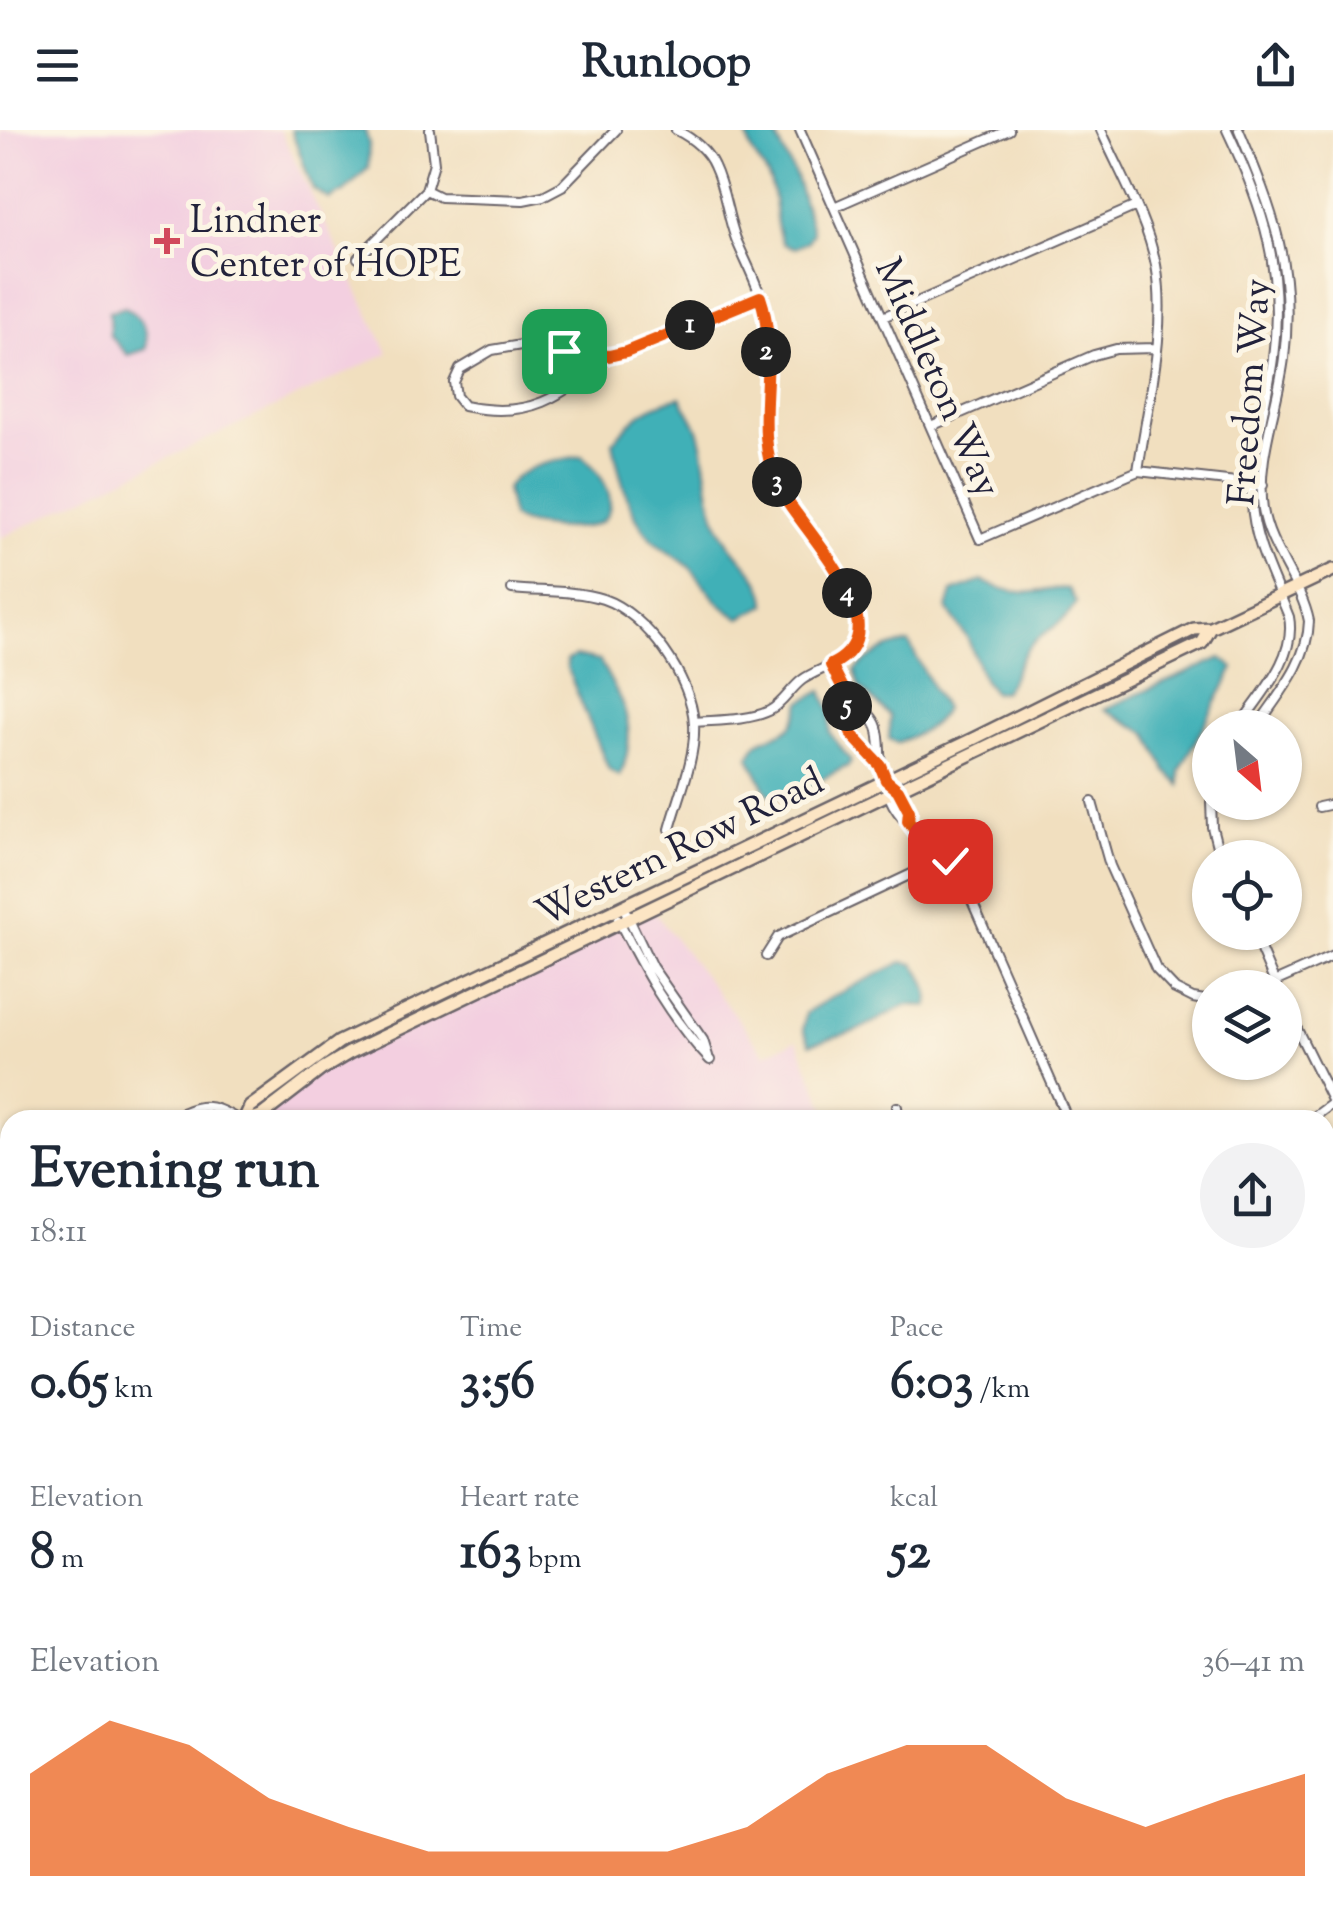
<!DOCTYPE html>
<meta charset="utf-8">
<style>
:root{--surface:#fff;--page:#f2f2f3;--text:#1f2937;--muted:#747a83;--accent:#ea580c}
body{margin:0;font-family:"Sorts Mill Goudy",serif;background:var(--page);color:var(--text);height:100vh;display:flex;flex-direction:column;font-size:38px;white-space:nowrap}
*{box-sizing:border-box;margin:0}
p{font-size:32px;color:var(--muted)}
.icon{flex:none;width:55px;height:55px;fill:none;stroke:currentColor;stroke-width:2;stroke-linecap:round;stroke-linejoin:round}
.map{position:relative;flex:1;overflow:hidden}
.side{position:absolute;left:0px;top:980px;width:1335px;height:812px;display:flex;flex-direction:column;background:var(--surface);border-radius:30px 30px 0 0;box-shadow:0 2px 8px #0004}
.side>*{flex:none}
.needle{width:65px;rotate:152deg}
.buttons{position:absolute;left:1192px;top:580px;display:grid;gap:20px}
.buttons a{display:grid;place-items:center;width:110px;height:110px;border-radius:50%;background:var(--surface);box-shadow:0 2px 8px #0004;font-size:50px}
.pin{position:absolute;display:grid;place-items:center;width:85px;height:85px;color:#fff;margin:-42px;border-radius:20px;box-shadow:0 5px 15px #0006}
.km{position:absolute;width:50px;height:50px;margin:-25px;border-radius:50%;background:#222;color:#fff;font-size:28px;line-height:50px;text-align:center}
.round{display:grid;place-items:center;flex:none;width:105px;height:105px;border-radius:52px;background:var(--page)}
.headline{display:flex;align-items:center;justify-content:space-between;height:170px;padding:0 30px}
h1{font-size:55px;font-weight:800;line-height:75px}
.figures{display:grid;grid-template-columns:repeat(3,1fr);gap:15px;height:170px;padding:10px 30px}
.figures div{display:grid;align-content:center}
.figures b{font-size:50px;font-weight:800}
.figures small{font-size:28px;font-weight:400}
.figures p{font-size:28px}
.chart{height:280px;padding:20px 30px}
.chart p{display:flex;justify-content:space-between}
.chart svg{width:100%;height:180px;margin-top:10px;fill:var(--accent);opacity:.7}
header{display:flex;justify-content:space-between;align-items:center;height:130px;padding:0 30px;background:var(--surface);font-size:45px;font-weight:800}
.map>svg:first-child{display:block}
.built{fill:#f3cfe0}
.green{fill:#89db9b;stroke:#567e6b;stroke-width:2.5}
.water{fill:#3fb0b7;stroke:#306979;stroke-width:2.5}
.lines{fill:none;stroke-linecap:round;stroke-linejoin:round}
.street-casing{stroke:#6a6469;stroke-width:12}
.secondary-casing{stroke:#6a6469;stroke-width:16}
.street{stroke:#fff;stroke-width:8}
.secondary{stroke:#fce5c4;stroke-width:11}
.route-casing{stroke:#fff;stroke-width:20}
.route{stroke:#ea580c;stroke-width:12}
.poi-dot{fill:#d1495b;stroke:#fcf5e5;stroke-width:4}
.labels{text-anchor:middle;stroke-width:10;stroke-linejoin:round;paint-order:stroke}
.poi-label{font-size:38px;fill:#22223b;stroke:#fcf5e5;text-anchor:start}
.street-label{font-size:38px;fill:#22223b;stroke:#fcf5e5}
</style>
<header><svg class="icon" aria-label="menu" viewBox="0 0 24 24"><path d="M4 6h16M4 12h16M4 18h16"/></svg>Runloop<svg class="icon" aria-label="share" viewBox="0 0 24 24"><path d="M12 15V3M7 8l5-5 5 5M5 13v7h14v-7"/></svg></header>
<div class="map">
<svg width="1333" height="1791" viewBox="0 0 1333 1791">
<rect width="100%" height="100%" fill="#fcf5e5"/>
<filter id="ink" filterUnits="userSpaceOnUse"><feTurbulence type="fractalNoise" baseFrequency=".01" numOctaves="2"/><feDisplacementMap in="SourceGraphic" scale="20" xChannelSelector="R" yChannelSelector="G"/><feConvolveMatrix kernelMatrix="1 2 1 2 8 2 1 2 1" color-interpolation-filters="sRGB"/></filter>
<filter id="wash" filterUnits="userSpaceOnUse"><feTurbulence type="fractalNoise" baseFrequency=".0048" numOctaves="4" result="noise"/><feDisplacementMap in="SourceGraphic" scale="40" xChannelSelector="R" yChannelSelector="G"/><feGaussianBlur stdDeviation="2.25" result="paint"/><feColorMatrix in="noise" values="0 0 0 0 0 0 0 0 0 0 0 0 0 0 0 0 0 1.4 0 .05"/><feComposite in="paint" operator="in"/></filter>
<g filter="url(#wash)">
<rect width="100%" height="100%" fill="#f1dfbf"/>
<path class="built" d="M0,0H280L388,223L0,408Z
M651,778L765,924L797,910L830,990H250L322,939Z
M10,1685V1782H317L321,1791H0V1689Z"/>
<path class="green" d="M0,1156L10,1157V1664L0,1669Z
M10,1723V1782L92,1783L97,1791H7L0,1777V1728Z"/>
<path class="water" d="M291,0H365L369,14L368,38L344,62L329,69L313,59Z
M747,0H773L796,47L813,102L808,111L795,118L783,114C774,95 777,79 772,58C767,34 749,31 747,0Z
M125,177C142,189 149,198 146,219L128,225L110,206L109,182Z
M681,267C686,279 694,289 699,302C710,339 704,372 726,409C738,429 767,449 766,475L740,488C716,476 708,458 691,439C681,428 665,422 654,411C629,388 619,344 613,312C635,285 647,275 681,267Z
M582,326C597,338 620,368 605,388C594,404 527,398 512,388L506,359C519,336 556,330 582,326Z
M982,451C999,458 1015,464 1034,462C1046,461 1056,457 1068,459L1076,472C1068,493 1043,501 1028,518C1017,530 1015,548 1004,561L994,563L983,549L968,509L947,479L952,462Z
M909,513L944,579C935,599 916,604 897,613L889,609L890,586L860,557L855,541C870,525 888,515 909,513Z
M575,526L600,531C623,574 640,597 620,646L609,640L567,538V530Z
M1221,528L1234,538L1180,641V655L1167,642L1148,604L1104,579Z
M822,561L830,580V603L851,631L848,636C825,645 793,672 768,664L749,627L757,613C783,599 793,606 801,572Z
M902,832L914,834C923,845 932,862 928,876L907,875L856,901L810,914L803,899L806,883C836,862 870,849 902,832Z
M1325,1050L1333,1052V1111L1325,1110Z"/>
</g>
<g filter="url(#ink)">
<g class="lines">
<g class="street-casing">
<path id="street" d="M676,0C692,8 707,20 714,36C725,59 727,85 736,109C747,136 764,164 766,194C770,245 761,295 775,345C787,391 875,460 856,511C847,534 820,537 802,550C790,559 783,574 769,581C748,591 717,590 694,592
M800,0L980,409L1138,341L1263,355
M1101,0C1120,43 1147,89 1156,135C1168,198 1147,277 1138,341
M1227,0C1264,78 1284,140 1273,228C1267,275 1250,324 1252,372C1253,411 1275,451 1289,487C1297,528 1259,566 1238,598
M1239,0C1273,81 1295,137 1284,228C1278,277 1256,329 1263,379C1269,419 1301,452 1309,491C1308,532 1278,565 1256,598
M426,60L440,67L523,70L543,66L562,56L616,0
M834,77L1009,0
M358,128L426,60L434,33L430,0
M883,187L1134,77
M609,226C559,267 532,290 464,276L456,266L454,252L460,239L492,220L527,214L609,226L761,167
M931,296L1094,225L1116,219L1155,218
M512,459C541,462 575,460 603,469C647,484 692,549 694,594C696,628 679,666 670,699
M831,535C836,544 839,555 845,563C855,576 871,580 877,597C883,615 876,636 887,651C898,664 909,673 909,691
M848,568C843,599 857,616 881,635
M887,660C897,697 939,715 961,746L1068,990
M1092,672L1110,736L1156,839L1175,859L1193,868L1210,871
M1211,672L1212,697L1220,728
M1319,677L1333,674
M623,776L652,837L703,910L708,926
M618,789C643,839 670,889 710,930
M1253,802L1277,858
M766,826L778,807L922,739L938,721
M1261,858L1333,826
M1285,875L1333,972
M897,977L899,990
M167,990C201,974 206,971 239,990
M1310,990L1333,973
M0,1068L10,1063
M1325,1226L1333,1222
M1325,1248L1333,1265
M0,1681L10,1677
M317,1782L321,1791
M403,1782L408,1791
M560,1782L570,1791
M1281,1782L1283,1791
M434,1791L450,1782
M1289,1791L1290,1782"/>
</g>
<g class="secondary-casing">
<path id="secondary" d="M244,990L250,977L339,912L975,608L1194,499L1211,498L1333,440
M250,990L261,986L322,939L349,923L1202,513L1211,498
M0,1132L10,1133
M0,1151L10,1152
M1325,1608L1333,1604
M1325,1625L1333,1621
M832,1782L898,1787L945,1782"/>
</g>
<use href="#street" class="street"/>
<use href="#secondary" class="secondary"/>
</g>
</g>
<g class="lines" filter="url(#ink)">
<g class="route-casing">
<path id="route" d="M564,221L609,226L626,222L760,167C781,226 750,298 778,356C799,398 907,498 831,535L848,568L846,586L852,605L880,635L886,650L898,660L909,681L908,691L921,708L950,731"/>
</g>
<use href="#route" class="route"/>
</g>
<path class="poi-dot" d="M162 96h10v10h10v10h-10v10h-10v-10h-10v-10h10z"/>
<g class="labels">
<g class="poi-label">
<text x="190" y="102">Lindner<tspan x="190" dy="44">Center of HOPE</tspan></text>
</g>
<g class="street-label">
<text transform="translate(939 247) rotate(66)" y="13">Middleton Way</text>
<text transform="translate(1248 262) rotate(-86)" y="13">Freedom Way</text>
<text transform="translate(679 716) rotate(-26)" y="13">Western Row Road</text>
</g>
</g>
</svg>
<div class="buttons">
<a><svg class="needle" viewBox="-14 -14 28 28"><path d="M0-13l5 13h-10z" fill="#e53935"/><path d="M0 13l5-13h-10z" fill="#747a83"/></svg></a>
<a><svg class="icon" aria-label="locate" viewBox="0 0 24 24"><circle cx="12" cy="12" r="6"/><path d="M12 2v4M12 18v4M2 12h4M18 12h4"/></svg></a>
<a><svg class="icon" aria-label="layers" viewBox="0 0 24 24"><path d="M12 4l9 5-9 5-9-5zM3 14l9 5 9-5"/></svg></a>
</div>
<div class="pin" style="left:564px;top:221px;background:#1e9e55"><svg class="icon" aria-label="arrive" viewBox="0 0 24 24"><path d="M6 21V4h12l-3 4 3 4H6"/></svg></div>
<div class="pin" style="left:950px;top:731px;background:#d93025"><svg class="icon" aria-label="check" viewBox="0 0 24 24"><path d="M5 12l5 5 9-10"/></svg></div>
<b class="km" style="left:690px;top:195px">1</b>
<b class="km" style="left:766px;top:222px">2</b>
<b class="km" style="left:777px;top:352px">3</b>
<b class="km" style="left:847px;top:463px">4</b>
<b class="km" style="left:847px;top:576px">5</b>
<section class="side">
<div class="headline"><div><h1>Evening run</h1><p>18:11</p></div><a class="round"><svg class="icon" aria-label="share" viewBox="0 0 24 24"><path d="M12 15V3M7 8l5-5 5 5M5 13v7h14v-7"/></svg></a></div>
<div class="figures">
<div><p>Distance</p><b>0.65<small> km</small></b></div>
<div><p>Time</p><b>3:56</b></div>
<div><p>Pace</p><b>6:03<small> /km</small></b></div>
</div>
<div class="figures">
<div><p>Elevation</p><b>8<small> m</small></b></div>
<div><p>Heart rate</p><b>163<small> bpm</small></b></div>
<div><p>kcal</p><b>52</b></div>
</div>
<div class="chart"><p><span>Elevation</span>36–41 m</p>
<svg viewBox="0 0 160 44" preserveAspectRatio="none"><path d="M0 44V19L10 6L20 12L30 25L40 32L50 38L60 38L70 38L80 38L90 32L100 19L110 12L120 12L130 25L140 32L150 25L160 19V44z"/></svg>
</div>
</section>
</div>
